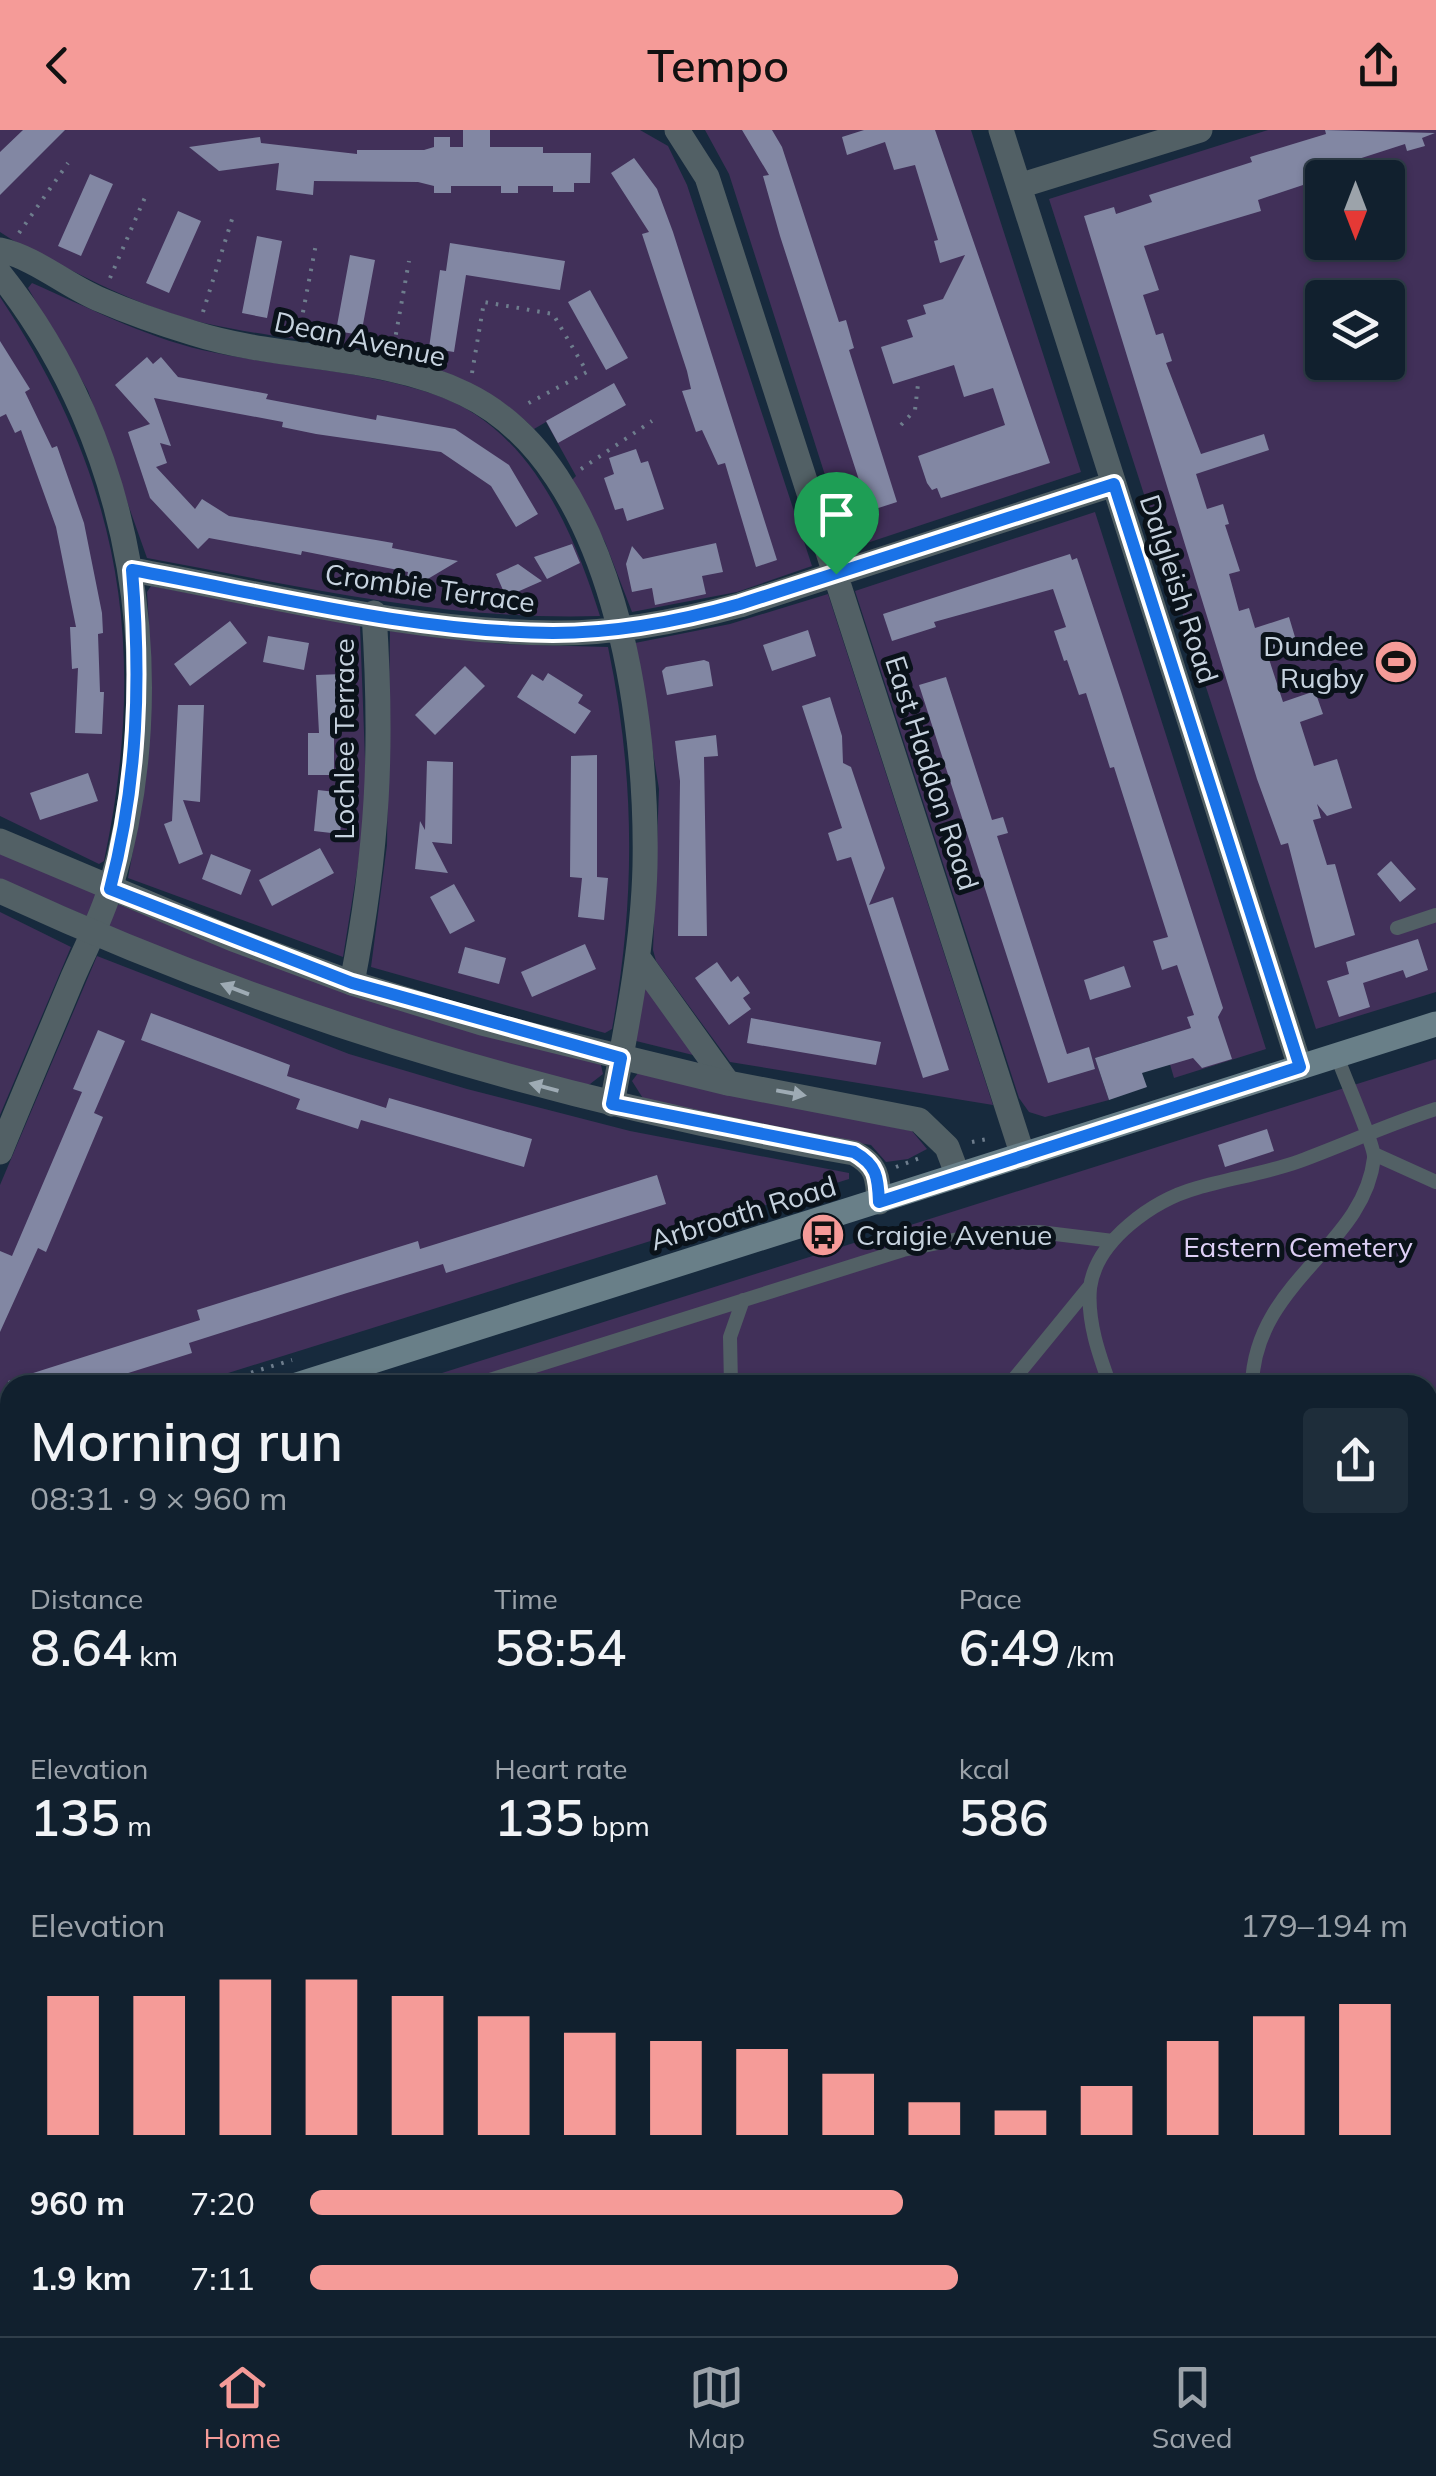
<!DOCTYPE html>
<meta charset="utf-8">
<style>
:root{--surface:#11202e;--page:#1e2d3a;--text:#f1f3f6;--muted:#9ca3aa;--line:#303e4a;--accent:#f59b98}
body{margin:0;font-family:Mulish,sans-serif;background:var(--page);color:var(--text);height:100vh;display:flex;flex-direction:column;font-size:38px;white-space:nowrap}
*{box-sizing:border-box;margin:0}
p{font-size:32px;color:var(--muted)}
.icon{flex:none;width:55px;height:55px;fill:none;stroke:currentColor;stroke-width:2;stroke-linecap:round;stroke-linejoin:round}
.map{position:relative;flex:1;overflow:hidden}
.side{position:absolute;left:0px;top:1245px;width:1438px;height:962px;display:flex;flex-direction:column;background:var(--surface);border-radius:30px 30px 0 0;box-shadow:0 2px 8px #0004,0 0 0 2px var(--line)}
.side>*{flex:none}
.needle{width:65px;rotate:180deg}
.fabs{position:absolute;left:1305px;top:30px;display:grid;gap:20px}
.fabs a{display:grid;place-items:center;width:100px;height:100px;border-radius:10px;background:var(--surface);box-shadow:0 2px 8px #0004,0 0 0 2px var(--line);font-size:50px}
.pin{position:absolute;display:grid;place-items:center;width:85px;height:85px;color:#fff;margin:-102px -42px;border-radius:50% 50% 50% 0;rotate:-45deg;box-shadow:0 0 10px #0007}
.pin .icon{rotate:45deg}
.round{display:grid;place-items:center;flex:none;width:105px;height:105px;border-radius:10px;background:var(--page)}
.overview{display:flex;align-items:center;justify-content:space-between;height:170px;padding:0 30px}
h1{font-size:55px;font-weight:600;line-height:75px}
.metrics{display:grid;grid-template-columns:repeat(3,1fr);gap:15px;height:170px;padding:10px 30px}
.metrics div{display:grid;align-content:center}
.metrics b{font-size:50px;font-weight:600}
.metrics small{font-size:28px;font-weight:400}
.metrics p{font-size:28px}
.chart{height:280px;padding:20px 30px}
.chart p{display:flex;justify-content:space-between}
.chart svg{width:100%;height:180px;margin-top:10px;stroke:var(--accent);stroke-width:6}
ul{padding:0 30px;list-style:none;font-size:32px}
li{display:grid;grid-template-columns:160px 120px 1fr;align-items:center;height:75px}
li i{height:25px;border-radius:12px;background:var(--accent)}
header{display:flex;justify-content:space-between;align-items:center;height:130px;padding:0 30px;background:var(--accent);color:#111;font-size:45px;font-weight:600}
.dock{display:flex;justify-content:space-around;align-items:center;height:140px;border-top:2px solid var(--line);background:var(--surface);font-size:28px;color:var(--muted)}
.dock a{display:grid;justify-items:center;gap:5px}
.dock .active{color:var(--accent)}
.map>svg:first-child{display:block}
.green{fill:#413059;fill-rule:evenodd}
.building{fill:#8287a3}
.lines{fill:none;stroke-linecap:round;stroke-linejoin:round}
.path{stroke:#6e7d8d;stroke-width:4;stroke-dasharray:2.5 8;stroke-linecap:butt}
.service{stroke:#526065;stroke-width:14}
.minor{stroke:#526065;stroke-width:25}
.tertiary{stroke:#526065;stroke-width:25}
.secondary{stroke:#697f88;stroke-width:25}
.oneway{fill:#9eabb4}
.route-casing{stroke:#fff;stroke-width:20}
.route{stroke:#1a73e8;stroke-width:12}
.labels{text-anchor:middle;stroke-width:10;stroke-linejoin:round;paint-order:stroke}
.street-label{font-size:28px;fill:#c7d3df;stroke:#0a121a}
.poi-label{font-size:28px;fill:#c7d3df;stroke:#0a121a;text-anchor:end}
.park-label{font-size:28px;fill:#ddcff5;stroke:#0a121a}
</style>
<header><svg class="icon" aria-label="back" viewBox="0 0 24 24"><path d="M15 5l-7 7 7 7"/></svg>Tempo<svg class="icon" aria-label="share" viewBox="0 0 24 24"><path d="M12 15V3M7 8l5-5 5 5M5 13v7h14v-7"/></svg></header>
<div class="map">
<svg width="1436" height="2206" viewBox="0 0 1436 2206">
<rect width="100%" height="100%" fill="#172a3d"/>
<path class="green" d="M0,0H640L668,16L687,55L812,436L737,462L632,482L605,412L572,350L576,346L546,292L534,299C447,212 317,219 204,193C137,177 75,142 14,111L0,102Z
M705,0H971L1081,342L858,416L846,411L729,44Z
M1268,0H1436V862L1316,899L1049,69ZM1322,48H1388V112H1322ZM1322,168H1388V232H1322Z
M32,153C87,177 143,206 202,220C277,237 359,239 433,264C529,296 572,397 600,486C446,491 298,456 147,428L88,261L28,158Z
M0,167C121,349 149,518 104,731L99,734L0,686Z
M1095,382L1266,919L1174,948L1162,907L1095,928L1109,970L1045,987L1029,982L1019,968L855,461Z
M151,456L360,495L366,655L361,716L343,827L128,748C147,651 154,560 147,462Z
M828,464L993,975L730,932L656,831L653,820L659,659L635,513L730,494Z
M390,501L502,514L608,517C635,646 636,768 612,899L605,903L371,837L387,715Z
M0,721L96,764L89,787L0,750Z
M117,774L229,819L601,935L603,944L590,954L578,955L323,881L108,798Z
M0,782L71,817L0,985Z
M97,826L349,924L467,959L630,1001L849,1043V1049L190,1255H10V1311L0,1314V1055Z
M643,850L697,926L632,910Z
M1436,929V2206H1424L1428,1255H404Z
M638,943L912,1001L927,1019L908,1029L886,1032L871,1015L770,999L644,970L632,951Z
M10,1379V1470L0,1448V1382Z
M10,1730V2198H341L314,2206H9L0,2186V1734Z"/>
<path class="building" d="M23,0H65L0,65V22Z
M463,0H490V17H543V23H591L590,53H574V62H553V56H518V63H501V56H451V63H434V56L418,52L314,51L313,65L276,60L279,33L219,41L189,17L260,7L261,13L357,24V20H424L434,17V7H450V17H463Z
M742,0H772L782,17L839,192L846,190L854,218L849,220L897,372L869,381L780,106L763,46L769,45Z
M864,0H935L1050,333L941,368L937,358L932,360L927,353L918,326L1005,295L993,258L964,267L954,235L893,254L881,217L913,207L907,190L926,184L923,175L943,169L965,125L940,133L934,111L938,110L915,35L894,40L885,12L847,25L842,7Z
M1325,0L1435,3L1422,8L1425,16L1407,21L1405,14L1346,33L1348,40L1258,70L1261,81L1144,116L1159,160L1143,165L1156,205L1163,203L1172,231L1166,233L1201,324L1264,304L1269,320L1196,344L1207,379L1223,374L1229,394L1225,395L1240,441L1229,444L1239,481L1249,478L1255,498L1289,487L1298,517L1268,526L1283,572L1315,561L1323,584L1300,592L1314,636L1337,629L1352,678L1327,686L1317,674L1321,688L1313,690L1327,735L1335,734L1355,805L1315,818L1288,713L1281,715L1257,649L1084,86L1114,77L1116,84L1152,72L1149,65L1252,32L1250,27L1326,4Z
M634,28L657,59L673,102L777,430L756,437L725,333L718,335L702,300L696,302L682,261L691,259L687,241L642,104L649,102L611,43Z
M90,44L113,54L81,126L58,116Z
M178,81L201,91L169,163L146,153Z
M257,106L282,111L267,188L242,183Z
M450,113L565,131L560,160L466,145L454,222L429,218L440,140L446,141Z
M350,125L375,130L361,205L336,201Z
M590,160L628,228L606,240L568,172Z
M0,211L30,259L25,262L52,318L57,316L84,393L102,483L103,503L98,504L100,562H104L102,604L75,603L78,538L72,539L70,497H76L56,397L21,300L15,303L6,284L0,287Z
M147,227L153,234L161,227L178,247L268,264L266,269L376,290L377,285L455,299L509,335L538,384L516,397L491,356L441,322L316,304L282,297L283,292L154,268L171,316L160,313L167,333L156,337L195,379L202,369L229,386L376,410L393,413L392,418L458,431L426,450L407,447L408,442L302,421L301,425L209,408L198,419L150,368L128,302L150,294L115,255Z
M614,253L626,275L558,313L546,291Z
M636,319L641,333L648,331L664,379L627,391L623,378L615,380L604,348L614,344L609,328Z
M716,413L723,442L702,446L706,464L655,475L652,458L632,462L626,434L632,416L643,429Z
M572,414L580,433L547,449L534,427Z
M1070,424L1072,430L1077,428L1121,561L1223,878L1218,887L1232,929L1202,938L1193,928L1142,943L1147,957L1109,970L1095,928L1191,898L1187,887L1194,885L1177,835L1162,840L1153,811L1168,807L1114,637L1110,638L1086,563L1079,565L1067,530L1064,531L1054,501L1066,497L1053,459L934,492L936,497L892,511L883,484Z
M518,434L542,451L506,467L496,444Z
M230,491L247,513L190,556L174,534Z
M808,500L816,526L772,541L763,515Z
M268,506L309,513L304,540L263,532Z
M704,530L709,532L713,556L667,565L662,541L666,537Z
M465,536L485,556L435,605L415,585Z
M548,543L583,565L578,573L591,581L575,604L517,567L532,544L543,551Z
M342,544L344,586H334V645H308V603H319L316,545Z
M946,547L992,690L1003,687L1008,703L997,706L1067,924L1089,917L1095,939L1048,953L919,555Z
M830,567L842,606L843,633L851,637L885,738L869,775L893,767L949,940L923,948L851,727L837,731L828,703L842,698L802,576Z
M178,575H204L200,672L183,670L203,724L179,734L164,694L172,691Z
M716,605L718,626L704,627L707,806H678L680,651L675,611Z
M597,625V747L608,748L604,790L578,787L582,748L570,747L571,626Z
M427,631L453,632L452,714L432,712L448,743L415,739L420,691L425,700Z
M88,643L98,671L40,690L30,663Z
M318,660L344,663L340,704L314,701Z
M320,718L334,743L272,776L259,750Z
M211,724L251,740L241,765L202,749Z
M1391,731L1416,759L1400,772L1377,744Z
M454,754L475,791L450,804L430,767Z
M1418,809L1428,840L1406,848L1403,840L1363,853L1370,877L1339,887L1327,851L1349,844L1346,832Z
M585,814L596,839L532,867L521,842Z
M465,817L506,828L499,854L458,843Z
M717,832L731,852L738,846L750,863L743,868L751,879L729,895L695,848Z
M1124,836L1131,857L1090,870L1084,850Z
M151,883L290,935L287,946L386,978L389,968L532,1009L524,1037L361,990L358,999L296,979L300,969L141,910Z
M751,888L881,912L876,935L747,913Z
M98,900L125,911L94,983L103,987L46,1122L38,1118L0,1202V1121L12,1126L82,962L73,959Z
M1267,999L1274,1021L1225,1037L1218,1015Z
M657,1045L666,1074L446,1143L443,1134L347,1163L189,1213L192,1223L90,1255H8V1251L200,1190L197,1180L418,1111L420,1119Z"/>
<g class="lines">
<path class="path" d="M19,103L68,33
M110,148L146,65
M203,182L233,86
M299,203L316,114
M394,215L409,131
M472,243L484,172L553,184L587,242L523,276
M901,295L915,280L918,254
M581,339L652,291
M972,1012L992,1008
M896,1037L925,1026
M211,1255L292,1230
M0,1321L10,1318"/>
<path class="service" d="M1397,798L1436,785
M1374,1024L1436,1052
M474,1255L903,1120L983,1104L1039,1102L1113,1111
M731,1255L730,1207L743,1170
M1009,1255L1090,1156
M1110,1255C1099,1225 1087,1191 1090,1158C1096,1110 1154,1070 1197,1058C1231,1048 1267,1043 1300,1031C1346,1014 1389,994 1436,979
M1252,1255C1255,1151 1364,1117 1374,1028C1375,1016 1343,944 1337,926
M1428,1318L1436,1316
M0,1397L10,1407
M1428,1496L1436,1494
M1428,1701L1436,1719
M0,1763L10,1759
M1428,1891H1436
M1428,1962L1436,1978
M0,1993L10,1988
M0,2142L10,2164
M25,2198L29,2206
M1147,2198L1150,2206
M1241,2198L1244,2206
M1391,2198L1394,2206
M242,2206L268,2198"/>
<path class="minor" d="M677,0L707,47L1023,1026
M1001,0L1300,937
M1019,56L1200,0
M0,120C36,128 67,156 101,170C131,183 163,194 193,203C281,231 382,223 465,264C615,336 648,589 645,736C643,816 627,895 612,974
M0,144C135,313 172,551 111,756C102,787 86,817 73,847C49,905 24,963 0,1022
M132,440C270,465 412,502 553,503C616,504 680,491 740,475L1114,354
M639,829L728,953
M352,853C378,719 383,619 374,483"/>
<path class="tertiary" d="M0,711L233,809L352,853L482,893L728,953L919,990L947,1017L958,1046
M0,761C273,887 559,972 854,1023C877,1035 878,1047 879,1072"/>
<path class="secondary" d="M297,1255L1436,894
M0,1349L10,1346"/>
</g>
<defs><path id="oneway-solid" d="M-6-.8H1V-3.2L6.5 0L1 3.2V.8H-6Z" transform="scale(2.5)"/></defs>
<g class="oneway">
<use href="#oneway-solid" transform="translate(235 859) rotate(-159)"/>
<use href="#oneway-solid" transform="translate(544 957) rotate(-165)"/>
<use href="#oneway-solid" transform="translate(791 963) rotate(10)"/>
</g>
<g class="lines">
<g class="route-casing">
<path id="route" d="M1114,354L1300,937L879,1072C878,1047 877,1035 854,1022L612,974L621,928L352,853L110,759C138,652 141,550 132,440C270,465 412,502 553,503C616,503 680,491 740,474Z"/>
</g>
<use href="#route" class="route"/>
</g>
<defs>
<g id="stadium-disc" transform="scale(2.25)"><circle r="9.5" fill="#f59b98" stroke="#0a121a"/><path d="M0-5a6.5 5 0 1 0 0 10a6.5 5 0 1 0 0-10ZM-3.5-1.8h7v3.6h-7Z" fill="#111"/></g>
<g id="bus-disc" transform="scale(2.25)"><circle r="9.5" fill="#f59b98" stroke="#0a121a"/><path d="M-5-6H5V4H4V6H2V4H-2V6H-4V4H-5ZM-3.5-4V0h7V-4ZM-3.5 1.2v1.5H-2V1.2ZM2 1.2v1.5H3.5V1.2Z" fill="#111"/></g>
</defs>
<g fill-rule="evenodd">
<use href="#stadium-disc" x="1396" y="532"/>
<use href="#bus-disc" x="823" y="1105"/>
</g>
<g class="labels">
<g class="street-label">
<text transform="translate(360 209) rotate(12)" y="10">Dean Avenue</text>
<text transform="translate(430 458) rotate(8)" y="10">Crombie Terrace</text>
<text transform="translate(1179 459) rotate(72)" y="10">Dalgleish Road</text>
<text transform="translate(344 609) rotate(-90)" y="10">Lochlee Terrace</text>
<text transform="translate(932 643) rotate(72)" y="10">East Haddon Road</text>
<text transform="translate(743 1083) rotate(-17)" y="10">Arbroath Road</text>
</g>
<g class="poi-label">
<text x="1364" y="526">Dundee<tspan x="1364" dy="32">Rugby</tspan></text>
<text x="856" y="1115" text-anchor="start">Craigie Avenue</text>
</g>
<g class="park-label">
<text x="1298" y="1127">Eastern Cemetery</text>
</g>
</g>
</svg>
<div class="fabs">
<a><svg class="needle" viewBox="-14 -14 28 28"><path d="M0-13l5 13h-10z" fill="#e53935"/><path d="M0 13l5-13h-10z" fill="#9ca3aa"/></svg></a>
<a><svg class="icon" aria-label="layers" viewBox="0 0 24 24"><path d="M12 4l9 5-9 5-9-5zM3 14l9 5 9-5"/></svg></a>
</div>
<div class="pin" style="left:836px;top:444px;background:#1e9e55"><svg class="icon" aria-label="arrive" viewBox="0 0 24 24"><path d="M6 21V4h12l-3 4 3 4H6"/></svg></div>
<section class="side">
<div class="overview"><div><h1>Morning run</h1><p>08:31 · 9 × 960 m</p></div><a class="round"><svg class="icon" aria-label="share" viewBox="0 0 24 24"><path d="M12 15V3M7 8l5-5 5 5M5 13v7h14v-7"/></svg></a></div>
<div class="metrics">
<div><p>Distance</p><b>8.64<small> km</small></b></div>
<div><p>Time</p><b>58:54</b></div>
<div><p>Pace</p><b>6:49<small> /km</small></b></div>
</div>
<div class="metrics">
<div><p>Elevation</p><b>135<small> m</small></b></div>
<div><p>Heart rate</p><b>135<small> bpm</small></b></div>
<div><p>kcal</p><b>586</b></div>
</div>
<div class="chart"><p><span>Elevation</span>179–194 m</p>
<svg viewBox="0 0 160 44" preserveAspectRatio="none"><path d="M5 44V10M15 44V10M25 44V6M35 44V6M45 44V10M55 44V15M65 44V19M75 44V21M85 44V23M95 44V29M105 44V36M115 44V38M125 44V32M135 44V21M145 44V15M155 44V12"/></svg>
</div>
<ul>
<li><b>960 m</b>7:20<i style="width:54%"></i></li>
<li><b>1.9 km</b>7:11<i style="width:59%"></i></li>
</ul>
</section>
</div>
<nav class="dock">
<a class="active"><svg class="icon" aria-label="home" viewBox="0 0 24 24"><path d="M3 11l9-7 9 7M6 9v11h12V9"/></svg>Home</a>
<a><svg class="icon" aria-label="map" viewBox="0 0 24 24"><path d="M3 6l6-2 6 2 6-2v14l-6 2-6-2-6 2zM9 4v14M15 6v14"/></svg>Map</a>
<a><svg class="icon" aria-label="saved" viewBox="0 0 24 24"><path d="M7 4h10v16l-5-4-5 4z"/></svg>Saved</a>
</nav>
